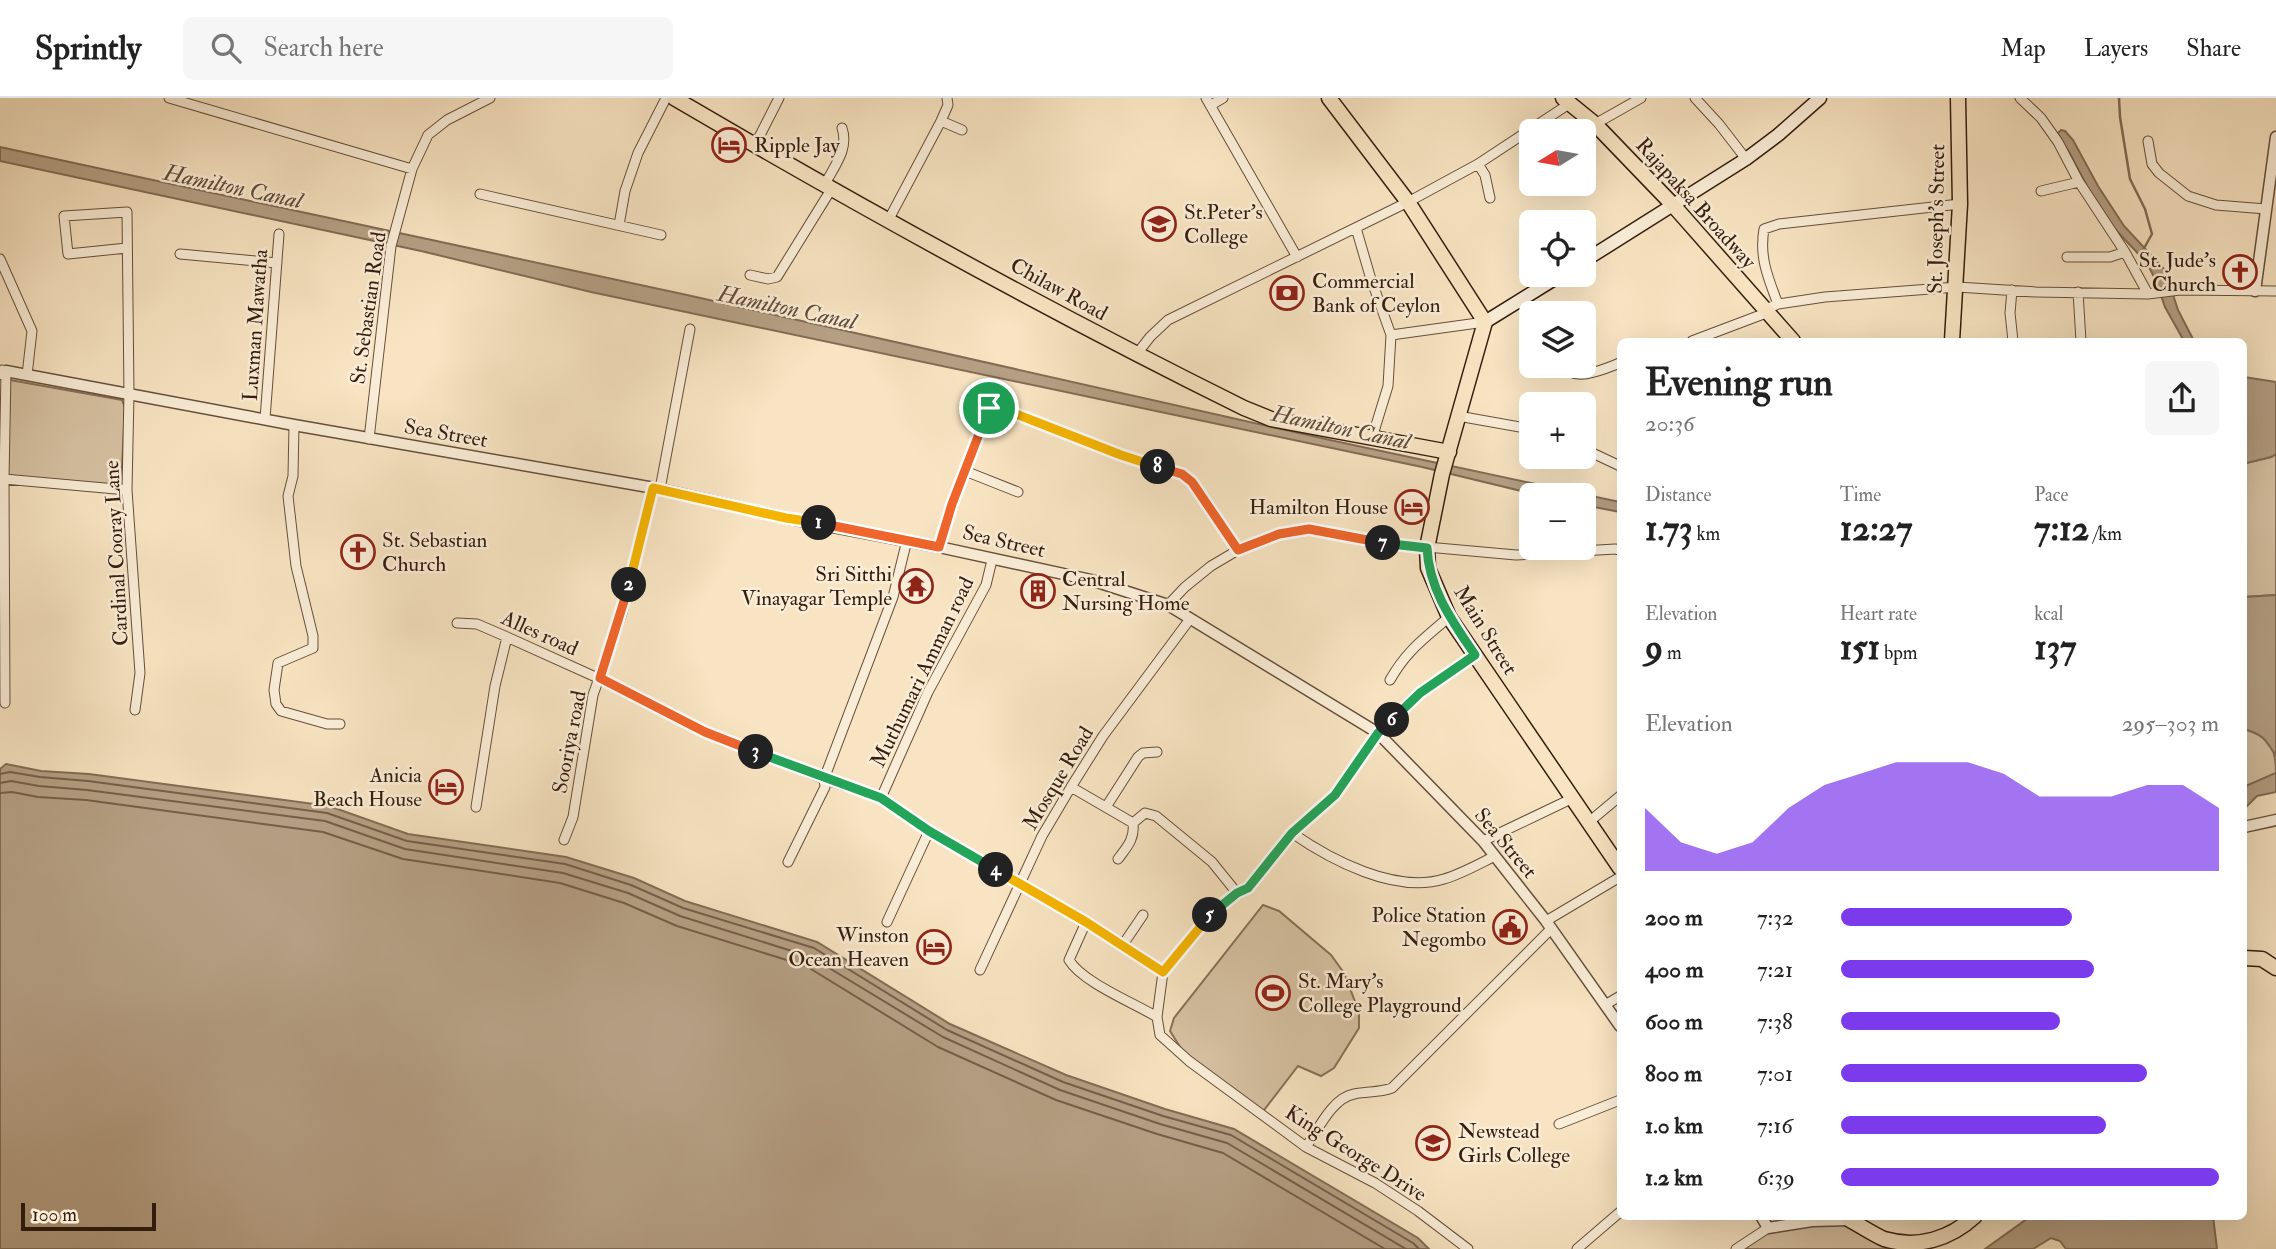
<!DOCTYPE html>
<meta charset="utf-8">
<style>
:root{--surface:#fff;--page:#f6f6f6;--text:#222;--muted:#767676;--line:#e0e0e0;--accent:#7c3aed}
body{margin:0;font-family:"IM FELL Double Pica",serif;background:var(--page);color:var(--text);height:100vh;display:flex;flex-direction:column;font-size:26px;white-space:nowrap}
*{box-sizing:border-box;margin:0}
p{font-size:23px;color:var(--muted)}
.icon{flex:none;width:38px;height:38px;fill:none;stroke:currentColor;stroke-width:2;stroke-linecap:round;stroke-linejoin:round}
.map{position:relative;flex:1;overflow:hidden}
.details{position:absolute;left:1617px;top:240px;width:630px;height:882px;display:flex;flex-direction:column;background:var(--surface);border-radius:10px;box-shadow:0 7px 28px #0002}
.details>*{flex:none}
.needle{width:46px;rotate:259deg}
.controls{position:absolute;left:1519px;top:21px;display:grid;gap:14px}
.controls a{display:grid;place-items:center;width:77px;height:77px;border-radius:10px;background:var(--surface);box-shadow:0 7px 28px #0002;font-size:35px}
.scale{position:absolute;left:21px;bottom:18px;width:135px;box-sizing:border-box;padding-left:7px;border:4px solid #351d0e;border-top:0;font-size:19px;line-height:24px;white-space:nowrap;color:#351d0e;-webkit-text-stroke:5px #faedd7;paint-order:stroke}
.pin{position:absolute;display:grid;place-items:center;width:60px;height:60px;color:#fff;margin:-30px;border:4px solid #fff;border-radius:50%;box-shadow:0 2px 7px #0007}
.km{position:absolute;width:35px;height:35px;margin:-18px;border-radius:50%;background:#222;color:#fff;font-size:19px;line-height:35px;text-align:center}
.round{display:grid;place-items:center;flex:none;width:74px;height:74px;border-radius:10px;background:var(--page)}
.summary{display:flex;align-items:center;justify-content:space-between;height:119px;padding:0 28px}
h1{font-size:38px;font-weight:800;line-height:52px}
.metrics{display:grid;grid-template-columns:repeat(3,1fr);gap:10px;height:119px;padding:7px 28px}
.metrics div{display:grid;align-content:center}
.metrics b{font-size:35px;font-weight:800}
.metrics small{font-size:19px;font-weight:400}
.metrics p{font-size:19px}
.chart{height:196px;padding:14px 28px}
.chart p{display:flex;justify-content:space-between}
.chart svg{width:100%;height:126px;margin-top:7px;fill:var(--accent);opacity:.7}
ul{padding:0 28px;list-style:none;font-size:23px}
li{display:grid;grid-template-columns:112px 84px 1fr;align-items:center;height:52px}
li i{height:18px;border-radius:9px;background:var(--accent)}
header{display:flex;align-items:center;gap:42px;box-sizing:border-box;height:98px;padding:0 35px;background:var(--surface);border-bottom:2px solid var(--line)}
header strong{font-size:33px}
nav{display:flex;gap:38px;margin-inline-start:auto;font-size:24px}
.search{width:490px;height:63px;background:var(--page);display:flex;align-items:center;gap:18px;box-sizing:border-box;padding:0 24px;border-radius:10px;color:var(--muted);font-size:26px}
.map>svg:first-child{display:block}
.green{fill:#d7c2a3;stroke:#867058;stroke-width:2}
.water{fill:#b6a085;stroke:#826c55;stroke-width:2}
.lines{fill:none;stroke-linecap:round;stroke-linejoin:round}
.shore{stroke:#765e4a;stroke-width:2}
.stream{stroke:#826c55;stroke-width:2.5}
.minor-casing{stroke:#664f3b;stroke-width:11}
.tertiary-casing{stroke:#664f3b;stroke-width:13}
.secondary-casing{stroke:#351d0e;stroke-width:15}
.primary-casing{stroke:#351d0e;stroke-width:17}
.minor{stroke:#faedd7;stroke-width:9}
.tertiary{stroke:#faedd7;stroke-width:10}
.secondary{stroke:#faedd7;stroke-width:12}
.primary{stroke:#f8e4c2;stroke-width:14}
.split-1-casing{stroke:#fff;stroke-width:14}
.split-2-casing{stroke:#fff;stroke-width:14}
.split-3-casing{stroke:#fff;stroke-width:14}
.split-4-casing{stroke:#fff;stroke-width:14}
.split-5-casing{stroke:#fff;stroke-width:14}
.split-6-casing{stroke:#fff;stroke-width:14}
.split-7-casing{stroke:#fff;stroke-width:14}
.split-8-casing{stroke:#fff;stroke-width:14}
.split-9-casing{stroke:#fff;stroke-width:14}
.split-1{stroke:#f0652b;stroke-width:9}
.split-2{stroke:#f5b400;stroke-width:9}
.split-3{stroke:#f0652b;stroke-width:9}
.split-4{stroke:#22a559;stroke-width:9}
.split-5{stroke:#f5b400;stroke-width:9}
.split-6{stroke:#22a559;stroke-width:9}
.split-7{stroke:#22a559;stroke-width:9}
.split-8{stroke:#f0652b;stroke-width:9}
.split-9{stroke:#f5b400;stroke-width:9}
.labels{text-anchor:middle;stroke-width:5;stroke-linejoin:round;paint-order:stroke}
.poi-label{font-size:21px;fill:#351d0e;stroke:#faedd7;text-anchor:start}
.street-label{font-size:21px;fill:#351d0e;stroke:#faedd7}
.water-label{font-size:23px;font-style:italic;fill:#624b38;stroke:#faedd7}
</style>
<header>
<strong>Sprintly</strong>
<div class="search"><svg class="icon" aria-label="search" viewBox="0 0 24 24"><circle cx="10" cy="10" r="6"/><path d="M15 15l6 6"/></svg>Search here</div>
<nav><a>Map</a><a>Layers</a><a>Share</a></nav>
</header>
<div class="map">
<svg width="2276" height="1151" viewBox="0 0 2276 1151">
<rect width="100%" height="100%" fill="#f8e4c2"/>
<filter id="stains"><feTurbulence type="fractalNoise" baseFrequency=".00286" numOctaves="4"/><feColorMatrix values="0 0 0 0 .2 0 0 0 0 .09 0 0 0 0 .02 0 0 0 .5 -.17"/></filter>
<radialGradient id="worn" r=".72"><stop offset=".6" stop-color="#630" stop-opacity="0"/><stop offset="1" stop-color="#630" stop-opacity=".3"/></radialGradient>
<path class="green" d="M10,282L122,302L125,309L121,389L7,380Z
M2276,356V497L2244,499V365L2271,359Z
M2244,631C2269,638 2276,649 2276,675L2248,687L2244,691Z
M1263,807L1279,813L1331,857L1344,875L1359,914V930L1334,970L1321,978L1298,968L1261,1016L1189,963L1170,933L1174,920Z
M1850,1122L1884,1141L1894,1151H1736L1768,1130Z"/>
<path class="water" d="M2061,32L2065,33L2073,42L2098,88L2124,128L2165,172L2178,212L2194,243H2184L2165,209L2156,183L2147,165L2113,129L2095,103L2069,54L2057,36Z
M0,49L687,197L1330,342L1620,404V414L1584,407V397H1538L1422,369L591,194L421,153L0,63Z
M2244,279L2276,284V356L2271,359L2247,365H2244Z
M2276,497V658C2265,641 2264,637 2244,631V499Z
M6,666L41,673L89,676L329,708L408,736L566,759L634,780L685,803L817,844L950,926L1066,977L1165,1011L1234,1031L1418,1140L1429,1151H0V671Z
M2276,675V694L2257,698L2244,711V691L2248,687Z
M2031,1118H2213L2217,1151H2066L2060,1143L2051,1140L2033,1151H1985Z"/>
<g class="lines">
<path class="shore" d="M0,676L10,674L40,679L88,683L327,715L407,743L565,766L631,787L683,810L814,850L947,932L1063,984L1163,1018L1231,1037L1413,1145L1419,1151
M0,685L11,683L39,688L87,692L325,723L405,751L563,775L628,795L680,818L811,859L943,939L1060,992L1160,1026L1227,1045L1406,1151
M0,695L12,694L38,699L86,702L323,734L403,761L560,785L624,805L677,828L806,868L938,949L1056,1002L1157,1036L1223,1055L1385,1151"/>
<path class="stream" d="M2119,0L2120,19L2130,81L2145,111L2152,136L2143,152"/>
<g class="minor-casing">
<path id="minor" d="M169,0L412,71
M1206,0L1297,159
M1695,0L1719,26L1746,61
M2020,0L2041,20L2058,44L2079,84L2125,154L2148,196
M1211,7L1223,0
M941,23L962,32
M1595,26L1641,0
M2148,43L2152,66L2159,75L2188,98L2216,107L2266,111
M755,47L779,0
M1478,66L1485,77L1490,100
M825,86C835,67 849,51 842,30
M2041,93L2079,84
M480,96L661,137
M889,121L941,23L948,7L947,0
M619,127L625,93L638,55L666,0
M1356,130L1370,178L1391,237L1388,288L1372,340
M127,150L68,156L64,118L127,114L129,296L127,392L140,575L135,612
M180,156L277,165
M2067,159H2110L2125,154
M0,161L32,233L27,277
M750,177L768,181L777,179L832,90
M2012,192L2010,215L2013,243
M2078,194L2081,243
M1520,202L1531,220
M1778,206C1768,180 1759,159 1764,131L1779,126L1960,106
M1764,212L1778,206L1825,199L1957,189L2036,194L2148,196L2180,192L2276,193
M1391,237L1485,224
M1692,243L1766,215
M1136,257L1150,239L1168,222L1408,104L1478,66L1569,6
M1563,268C1575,285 1604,271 1620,265
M2,272L6,273L4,381L5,605
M1458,318L1531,331
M265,321L279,136
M294,327L293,378L288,398L296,468L313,538V550L278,565L274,592L276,606L281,613L327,626H340
M369,341L391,148L412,71L428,37L447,22L490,0
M1584,351L1620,368
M965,373L1018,394
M4,381L127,392
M660,391L690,231
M939,449L952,406L989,311L998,309L1120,357L1182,376L1192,384L1238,452
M1168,507L1185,489L1211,468L1238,452L1279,436L1309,431L1371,444L1516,457L1615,451L1620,452
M457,525L477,526L507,539L600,581L705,633L824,681L881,700L929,733L1086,824L1163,874
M1390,582C1407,552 1424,541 1449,519
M1378,635L1335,697L1292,735L1248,790L1237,795L1214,813L1163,874L1157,919L1160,937L1189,963L1306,1049L1375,1085L1418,1113L1468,1151
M1071,689L1133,725L1145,715L1156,718L1212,764L1237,795
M881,700L928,594L986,487L992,462
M476,709L495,588L507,539
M1106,709L1138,659L1143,655L1157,654
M1589,724L1620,698
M1292,735C1331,762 1395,796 1444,781C1461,776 1477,767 1493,759
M564,742L573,719L593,597L622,515L653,390
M1483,743L1573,700
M1118,761C1127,749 1135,741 1133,725
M788,764L825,689L824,681L893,499L907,442
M1546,823L1620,779
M887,824L929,733
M1086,824L1069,862C1082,884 1134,905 1157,919
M1122,848L1143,817
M980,872L1042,738L1071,689L1103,638L1190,521
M1605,907L1620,898
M1559,1026L1620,1002
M1306,1049C1318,1032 1332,1000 1354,996C1368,993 1378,995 1392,990L1551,831
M1577,1151L1620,1114
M1736,1151L1768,1130"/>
</g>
<g class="tertiary-casing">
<path id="tertiary" d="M2255,193L2276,39
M0,276L6,273L27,277L294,327L660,391L786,420L939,449L1091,482L1168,507L1378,635L1483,743L1546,823L1620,928
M1378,635L1420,595L1475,557
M2244,729L2276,722
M1761,1118L1768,1130L1812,1123L1850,1122"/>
</g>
<g class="secondary-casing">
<path id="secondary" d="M1584,163L1746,61L1778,37L1820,0
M1485,224L1561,177"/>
</g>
<g class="primary-casing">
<path id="primary" d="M674,0C860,109 1050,214 1244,310L1271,321L1449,354
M1329,0L1408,104L1485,224L1442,376L1427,450L1428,470L1449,519L1620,770
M1563,0L1595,26L1673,107L1793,243
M1952,243L1960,106L1958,0
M2244,860L2262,861L2276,870
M1848,1118L1850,1122C1861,1128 1873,1136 1884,1141C1918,1151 1950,1141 1975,1118"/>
</g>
<use href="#minor" class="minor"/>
<use href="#tertiary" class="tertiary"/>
<use href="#secondary" class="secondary"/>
<use href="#primary" class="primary"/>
</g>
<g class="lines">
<g class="split-1-casing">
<path id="split-1" d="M819,425L939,449L952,406L989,310"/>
</g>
<g class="split-2-casing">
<path id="split-2" d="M629,487L653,390L786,420L819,425"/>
</g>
<g class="split-3-casing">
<path id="split-3" d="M629,487L600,580L705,634L756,654"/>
</g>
<g class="split-4-casing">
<path id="split-4" d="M756,654L881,700L929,733L996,772"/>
</g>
<g class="split-5-casing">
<path id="split-5" d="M996,772L1086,824L1163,874L1210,817"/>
</g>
<g class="split-6-casing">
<path id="split-6" d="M1210,817L1237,795L1248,790L1292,735L1335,697L1378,635L1392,622"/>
</g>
<g class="split-7-casing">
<path id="split-7" d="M1383,445L1427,450C1429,492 1453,524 1475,557L1420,595L1392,622"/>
</g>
<g class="split-8-casing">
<path id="split-8" d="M1158,369L1182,376L1192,384L1238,452L1279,436L1309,431L1383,445"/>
</g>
<g class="split-9-casing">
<path id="split-9" d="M989,310L998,309L1121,357L1158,369"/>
</g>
<use href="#split-1" class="split-1"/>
<use href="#split-2" class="split-2"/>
<use href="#split-3" class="split-3"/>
<use href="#split-4" class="split-4"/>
<use href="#split-5" class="split-5"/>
<use href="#split-6" class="split-6"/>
<use href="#split-7" class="split-7"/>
<use href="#split-8" class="split-8"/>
<use href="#split-9" class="split-9"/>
</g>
<defs>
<g id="hotel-ring" transform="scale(1.75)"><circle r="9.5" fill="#faedd7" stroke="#8f2418" stroke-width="1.5"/><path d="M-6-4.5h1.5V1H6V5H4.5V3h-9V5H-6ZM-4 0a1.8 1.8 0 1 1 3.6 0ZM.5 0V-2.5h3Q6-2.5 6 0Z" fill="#8f2418"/></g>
<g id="school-ring" transform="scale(1.75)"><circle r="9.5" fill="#faedd7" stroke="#8f2418" stroke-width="1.5"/><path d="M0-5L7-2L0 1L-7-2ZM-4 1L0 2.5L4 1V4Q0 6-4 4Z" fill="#8f2418"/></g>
<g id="church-ring" transform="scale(1.75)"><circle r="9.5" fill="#faedd7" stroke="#8f2418" stroke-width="1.5"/><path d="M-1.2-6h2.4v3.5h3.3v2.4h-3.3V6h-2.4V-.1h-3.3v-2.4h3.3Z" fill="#8f2418"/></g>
<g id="bank-ring" transform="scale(1.75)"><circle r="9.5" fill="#faedd7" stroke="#8f2418" stroke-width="1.5"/><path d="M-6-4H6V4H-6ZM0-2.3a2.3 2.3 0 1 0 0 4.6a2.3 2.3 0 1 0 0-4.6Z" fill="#8f2418"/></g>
<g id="temple-ring" transform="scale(1.75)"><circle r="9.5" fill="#faedd7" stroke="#8f2418" stroke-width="1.5"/><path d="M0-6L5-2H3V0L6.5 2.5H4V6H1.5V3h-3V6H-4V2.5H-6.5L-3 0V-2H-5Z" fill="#8f2418"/></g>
<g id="building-ring" transform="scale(1.75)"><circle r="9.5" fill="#faedd7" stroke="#8f2418" stroke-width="1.5"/><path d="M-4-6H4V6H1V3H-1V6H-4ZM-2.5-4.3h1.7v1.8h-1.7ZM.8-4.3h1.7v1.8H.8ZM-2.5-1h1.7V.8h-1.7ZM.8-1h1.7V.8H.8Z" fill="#8f2418"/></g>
<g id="civic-ring" transform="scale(1.75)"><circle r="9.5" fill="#faedd7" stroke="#8f2418" stroke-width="1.5"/><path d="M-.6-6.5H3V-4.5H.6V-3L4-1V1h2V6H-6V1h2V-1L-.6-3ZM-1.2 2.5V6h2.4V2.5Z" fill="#8f2418"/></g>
<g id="stadium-ring" transform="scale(1.75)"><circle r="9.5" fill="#faedd7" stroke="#8f2418" stroke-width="1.5"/><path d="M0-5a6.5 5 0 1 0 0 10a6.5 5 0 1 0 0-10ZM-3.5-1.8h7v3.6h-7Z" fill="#8f2418"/></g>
</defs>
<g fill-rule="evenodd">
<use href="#hotel-ring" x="729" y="47"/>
<use href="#school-ring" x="1159" y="126"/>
<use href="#church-ring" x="2240" y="174"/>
<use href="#bank-ring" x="1287" y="195"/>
<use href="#hotel-ring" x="1412" y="409"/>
<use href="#church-ring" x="358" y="454"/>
<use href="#temple-ring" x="916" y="488"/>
<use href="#building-ring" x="1038" y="493"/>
<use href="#hotel-ring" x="446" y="689"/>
<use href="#civic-ring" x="1510" y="829"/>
<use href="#hotel-ring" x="934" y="849"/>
<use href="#stadium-ring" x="1273" y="895"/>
<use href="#school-ring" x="1433" y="1045"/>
</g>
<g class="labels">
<g class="poi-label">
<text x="754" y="54">Ripple Jay</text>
<text x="1184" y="121">St.Peter's<tspan x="1184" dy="24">College</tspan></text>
<text x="2216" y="169" text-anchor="end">St. Jude's<tspan x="2216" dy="24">Church</tspan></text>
<text x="1312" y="190">Commercial<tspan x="1312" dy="24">Bank of Ceylon</tspan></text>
<text x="1388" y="416" text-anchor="end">Hamilton House</text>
<text x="382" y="449">St. Sebastian<tspan x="382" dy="24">Church</tspan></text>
<text x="892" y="483" text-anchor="end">Sri Sitthi<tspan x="892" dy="24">Vinayagar Temple</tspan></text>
<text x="1062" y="488">Central<tspan x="1062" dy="24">Nursing Home</tspan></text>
<text x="422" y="684" text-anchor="end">Anicia<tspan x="422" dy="24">Beach House</tspan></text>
<text x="1486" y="824" text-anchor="end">Police Station<tspan x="1486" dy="24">Negombo</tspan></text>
<text x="909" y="844" text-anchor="end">Winston<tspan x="909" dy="24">Ocean Heaven</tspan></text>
<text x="1298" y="890">St. Mary's<tspan x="1298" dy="24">College Playground</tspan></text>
<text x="1458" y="1040">Newstead<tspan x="1458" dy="24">Girls College</tspan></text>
</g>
<g class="street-label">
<text transform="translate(1696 105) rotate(48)" y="7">Rajapaksa Broadway</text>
<text transform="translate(1936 121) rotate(-89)" y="7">St. Joseph's Street</text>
<text transform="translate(1059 191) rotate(29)" y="7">Chilaw Road</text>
<text transform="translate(368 210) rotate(-82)" y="7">St. Sebastian Road</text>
<text transform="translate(255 227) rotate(-86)" y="7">Luxman Mawatha</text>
<text transform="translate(446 335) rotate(10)" y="7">Sea Street</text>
<text transform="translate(1004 443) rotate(13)" y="7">Sea Street</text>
<text transform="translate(116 455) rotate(-93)" y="7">Cardinal Cooray Lane</text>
<text transform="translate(1486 532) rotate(58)" y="7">Main Street</text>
<text transform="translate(540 535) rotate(24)" y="7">Alles road</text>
<text transform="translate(922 574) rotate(-64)" y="7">Muthumari Amman road</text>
<text transform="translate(569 644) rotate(-79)" y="7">Sooriya road</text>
<text transform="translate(1058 680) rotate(-59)" y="7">Mosque Road</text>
<text transform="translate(1506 745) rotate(50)" y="7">Sea Street</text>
<text transform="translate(1356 1055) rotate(32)" y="7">King George Drive</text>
</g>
<g class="water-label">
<text transform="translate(233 88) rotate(12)" y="8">Hamilton Canal</text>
<text transform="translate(787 209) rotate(12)" y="8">Hamilton Canal</text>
<text transform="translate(1341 329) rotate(12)" y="8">Hamilton Canal</text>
</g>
</g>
<rect width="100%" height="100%" filter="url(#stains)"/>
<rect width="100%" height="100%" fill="url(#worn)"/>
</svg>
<div class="controls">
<a><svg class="needle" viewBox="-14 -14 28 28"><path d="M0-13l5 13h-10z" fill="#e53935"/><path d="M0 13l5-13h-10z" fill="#767676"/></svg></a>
<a><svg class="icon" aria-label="locate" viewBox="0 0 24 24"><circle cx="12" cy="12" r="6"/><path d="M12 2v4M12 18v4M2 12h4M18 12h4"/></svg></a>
<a><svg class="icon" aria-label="layers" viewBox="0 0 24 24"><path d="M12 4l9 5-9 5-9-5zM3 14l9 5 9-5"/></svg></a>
<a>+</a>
<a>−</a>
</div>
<div class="scale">100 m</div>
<div class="pin" style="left:989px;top:310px;background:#1e9e55"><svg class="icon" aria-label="arrive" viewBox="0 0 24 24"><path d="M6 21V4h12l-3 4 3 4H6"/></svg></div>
<b class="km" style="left:819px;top:425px">1</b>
<b class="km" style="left:629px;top:487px">2</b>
<b class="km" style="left:756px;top:654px">3</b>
<b class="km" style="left:996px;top:772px">4</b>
<b class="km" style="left:1210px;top:817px">5</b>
<b class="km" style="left:1392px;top:622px">6</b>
<b class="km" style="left:1383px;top:445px">7</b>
<b class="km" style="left:1158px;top:369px">8</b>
<section class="details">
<div class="summary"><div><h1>Evening run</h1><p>20:36</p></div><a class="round"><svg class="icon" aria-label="share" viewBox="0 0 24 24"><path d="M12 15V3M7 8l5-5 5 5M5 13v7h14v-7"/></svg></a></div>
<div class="metrics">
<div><p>Distance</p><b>1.73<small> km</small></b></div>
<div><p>Time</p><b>12:27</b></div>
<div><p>Pace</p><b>7:12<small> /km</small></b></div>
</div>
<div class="metrics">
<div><p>Elevation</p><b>9<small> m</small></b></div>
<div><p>Heart rate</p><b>151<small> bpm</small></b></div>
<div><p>kcal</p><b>137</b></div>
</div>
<div class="chart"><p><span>Elevation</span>295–303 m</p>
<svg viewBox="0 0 160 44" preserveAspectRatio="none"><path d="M0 44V22L10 34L20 38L30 34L40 22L50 14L60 10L70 6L80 6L90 6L100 10L110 18L120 18L130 18L140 14L150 14L160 22V44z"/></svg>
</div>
<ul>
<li><b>200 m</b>7:32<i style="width:61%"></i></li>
<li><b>400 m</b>7:21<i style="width:67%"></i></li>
<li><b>600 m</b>7:38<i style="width:58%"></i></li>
<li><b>800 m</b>7:01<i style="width:81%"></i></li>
<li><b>1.0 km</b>7:16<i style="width:70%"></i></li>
<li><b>1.2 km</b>6:39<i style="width:100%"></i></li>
</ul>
</section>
</div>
